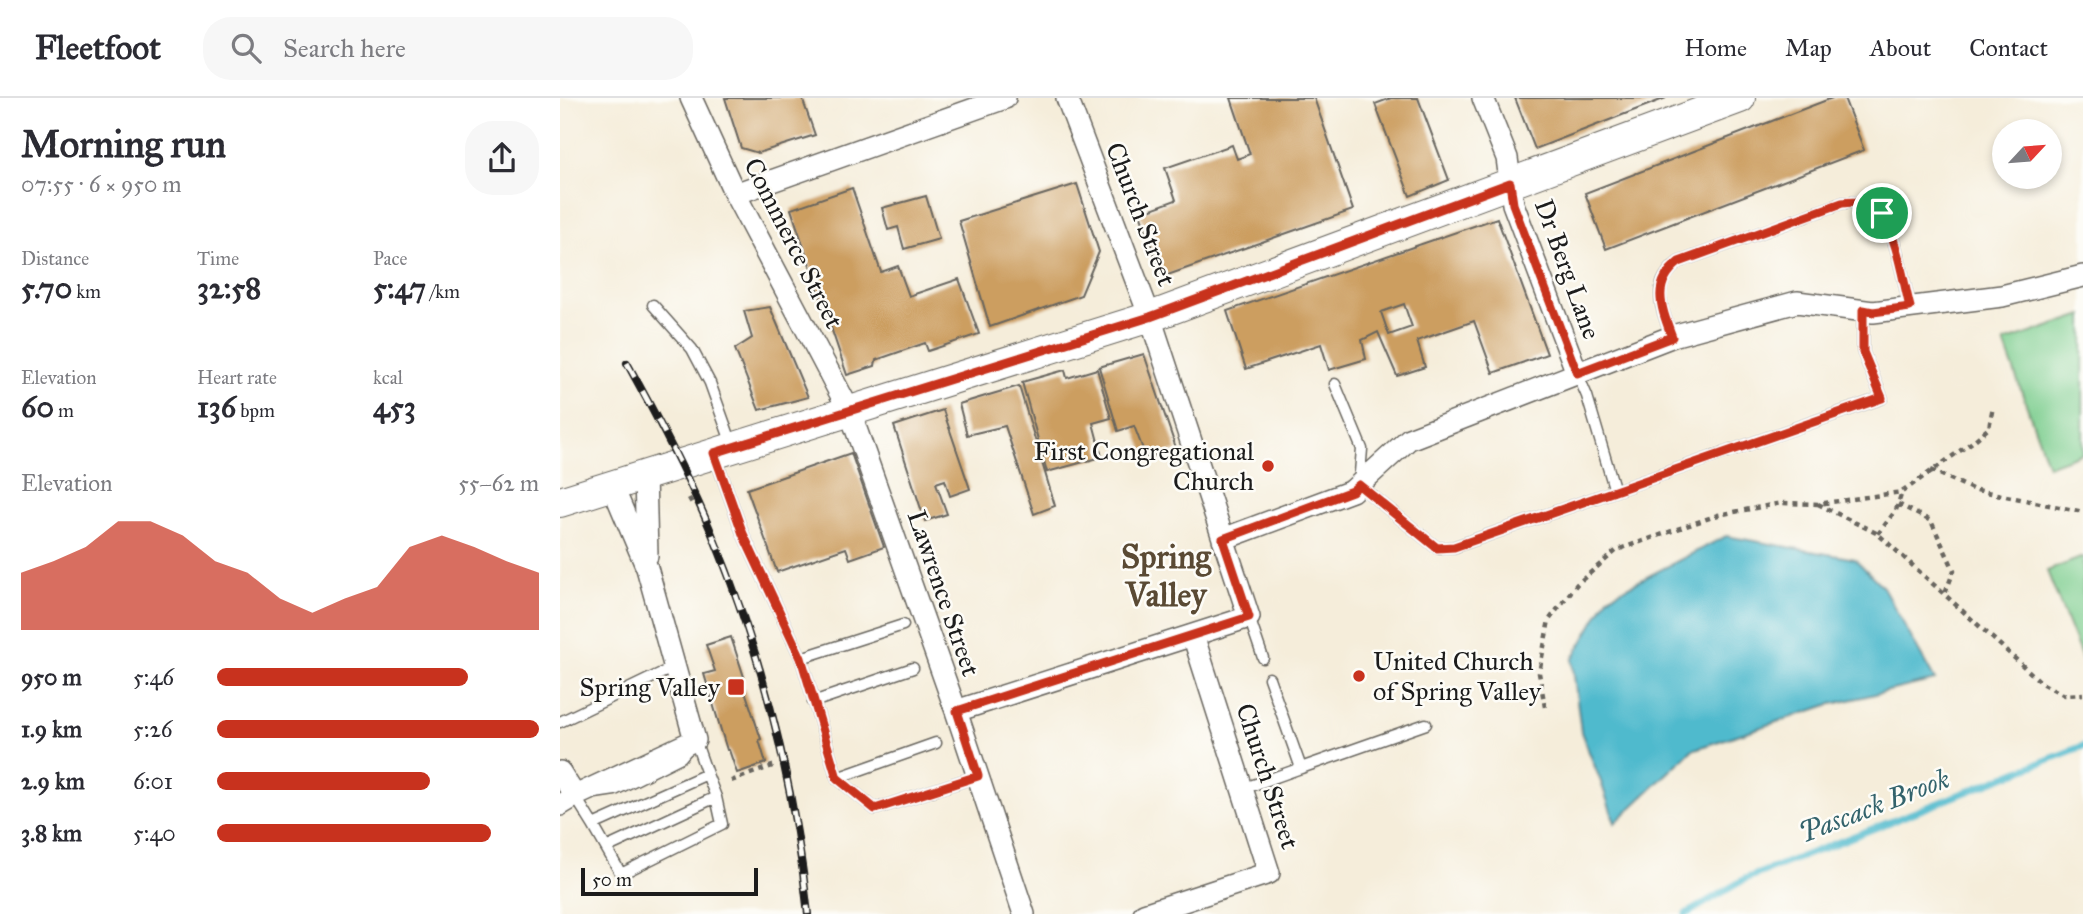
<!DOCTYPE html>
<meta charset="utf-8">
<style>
:root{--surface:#fff;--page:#f7f7f7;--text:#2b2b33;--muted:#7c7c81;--line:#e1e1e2;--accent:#c8321e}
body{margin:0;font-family:"IM FELL Great Primer",serif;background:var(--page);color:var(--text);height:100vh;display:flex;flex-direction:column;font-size:26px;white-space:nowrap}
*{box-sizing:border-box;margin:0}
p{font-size:23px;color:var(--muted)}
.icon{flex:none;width:38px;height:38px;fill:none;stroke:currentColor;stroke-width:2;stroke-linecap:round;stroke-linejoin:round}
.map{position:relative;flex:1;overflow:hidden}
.side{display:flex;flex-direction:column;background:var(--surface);width:560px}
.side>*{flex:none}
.needle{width:46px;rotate:64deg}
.fabs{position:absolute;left:1432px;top:21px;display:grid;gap:14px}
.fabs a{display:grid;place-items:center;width:70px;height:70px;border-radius:50%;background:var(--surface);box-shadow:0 4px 10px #0003;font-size:35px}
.scale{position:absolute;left:21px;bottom:18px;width:177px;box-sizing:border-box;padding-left:7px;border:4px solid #1c1c1c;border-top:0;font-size:19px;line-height:24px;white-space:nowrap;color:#1c1c1c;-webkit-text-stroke:5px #fdfcf7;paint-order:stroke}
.pin{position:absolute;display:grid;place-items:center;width:60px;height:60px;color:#fff;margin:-30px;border:4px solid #fff;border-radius:50%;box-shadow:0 2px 7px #0007}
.round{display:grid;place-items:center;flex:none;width:74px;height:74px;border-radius:28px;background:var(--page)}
.head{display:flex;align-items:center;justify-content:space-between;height:119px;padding:0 21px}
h1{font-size:38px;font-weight:700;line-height:52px}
.stats{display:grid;grid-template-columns:repeat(3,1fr);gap:10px;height:119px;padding:7px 21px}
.stats div{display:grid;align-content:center}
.stats b{font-size:30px;font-weight:700}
.stats small{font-size:19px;font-weight:400}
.stats p{font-size:19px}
.chart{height:196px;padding:14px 21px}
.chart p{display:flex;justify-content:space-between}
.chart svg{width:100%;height:126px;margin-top:7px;fill:var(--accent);opacity:.7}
ul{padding:0 21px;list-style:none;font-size:23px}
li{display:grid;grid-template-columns:112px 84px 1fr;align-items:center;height:52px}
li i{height:18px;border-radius:9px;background:var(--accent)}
header{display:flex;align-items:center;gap:42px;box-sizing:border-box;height:98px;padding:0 35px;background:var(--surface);border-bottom:2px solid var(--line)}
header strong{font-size:33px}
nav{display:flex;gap:38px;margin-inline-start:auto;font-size:24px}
.search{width:490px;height:63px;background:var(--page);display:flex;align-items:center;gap:18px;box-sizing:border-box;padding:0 24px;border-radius:28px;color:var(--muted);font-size:26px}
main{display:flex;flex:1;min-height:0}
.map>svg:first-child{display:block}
.green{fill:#7ccd8e;stroke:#4c7455;stroke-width:2}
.water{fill:#50bacd;stroke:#366b74;stroke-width:2}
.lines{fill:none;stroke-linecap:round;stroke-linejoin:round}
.stream{stroke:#50bacd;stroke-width:7}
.building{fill:#cc9e60;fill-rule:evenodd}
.lane-casing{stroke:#68655e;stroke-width:13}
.street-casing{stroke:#68655e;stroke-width:24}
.secondary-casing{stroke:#68655e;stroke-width:32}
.path{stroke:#68655e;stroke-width:4.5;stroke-dasharray:5 5;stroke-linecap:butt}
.lane{stroke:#fff;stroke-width:10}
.street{stroke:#fff;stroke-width:21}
.secondary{stroke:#fff;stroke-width:30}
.rail-casing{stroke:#1c1c1c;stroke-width:8}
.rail{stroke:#fdfcf7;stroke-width:5;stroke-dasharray:16;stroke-linecap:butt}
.route-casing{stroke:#fff;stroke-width:14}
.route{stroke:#c8321e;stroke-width:9}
.poi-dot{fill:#c8321e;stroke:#fdfcf7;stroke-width:2.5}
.labels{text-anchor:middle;stroke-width:5;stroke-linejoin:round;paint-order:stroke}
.street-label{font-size:26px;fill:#1c1c1c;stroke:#fdfcf7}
.poi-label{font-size:26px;fill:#1c1c1c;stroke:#fdfcf7;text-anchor:end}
.water-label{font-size:28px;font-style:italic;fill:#33636c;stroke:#fdfcf7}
.district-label{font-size:33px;font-weight:bold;fill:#5a4a34;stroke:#fdfcf7}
</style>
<header>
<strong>Fleetfoot</strong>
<div class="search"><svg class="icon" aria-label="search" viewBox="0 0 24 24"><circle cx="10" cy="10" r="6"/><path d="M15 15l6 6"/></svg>Search here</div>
<nav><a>Home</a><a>Map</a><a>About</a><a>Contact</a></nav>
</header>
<main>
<section class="side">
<div class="head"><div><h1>Morning run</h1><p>07:55 · 6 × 950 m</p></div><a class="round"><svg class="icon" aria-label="share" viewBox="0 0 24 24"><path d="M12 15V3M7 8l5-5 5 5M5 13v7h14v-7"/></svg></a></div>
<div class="stats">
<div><p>Distance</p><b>5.70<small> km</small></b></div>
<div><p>Time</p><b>32:58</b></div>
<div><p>Pace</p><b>5:47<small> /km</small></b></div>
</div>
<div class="stats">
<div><p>Elevation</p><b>60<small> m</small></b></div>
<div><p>Heart rate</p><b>136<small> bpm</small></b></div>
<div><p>kcal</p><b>453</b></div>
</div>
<div class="chart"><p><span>Elevation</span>55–62 m</p>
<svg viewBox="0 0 160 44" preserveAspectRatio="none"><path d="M0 44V24L10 20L20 15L30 6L40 6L50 11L60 20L70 24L80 33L90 38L100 33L110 29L120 15L130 11L140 15L150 20L160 24V44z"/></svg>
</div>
<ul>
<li><b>950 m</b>5:46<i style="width:78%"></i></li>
<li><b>1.9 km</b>5:26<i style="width:100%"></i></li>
<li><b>2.9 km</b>6:01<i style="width:66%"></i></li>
<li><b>3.8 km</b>5:40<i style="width:85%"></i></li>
</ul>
</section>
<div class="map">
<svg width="1523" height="816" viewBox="0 0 1523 816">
<rect width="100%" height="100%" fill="#fdfcf7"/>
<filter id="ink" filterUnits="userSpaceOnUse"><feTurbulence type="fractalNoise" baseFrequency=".0143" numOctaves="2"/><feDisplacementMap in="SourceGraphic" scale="14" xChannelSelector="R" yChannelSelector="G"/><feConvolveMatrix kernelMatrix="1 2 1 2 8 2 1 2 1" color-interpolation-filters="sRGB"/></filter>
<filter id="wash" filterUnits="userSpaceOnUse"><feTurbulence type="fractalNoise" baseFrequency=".00686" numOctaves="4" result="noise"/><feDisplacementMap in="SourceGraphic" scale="28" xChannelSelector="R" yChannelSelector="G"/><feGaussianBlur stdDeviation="1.57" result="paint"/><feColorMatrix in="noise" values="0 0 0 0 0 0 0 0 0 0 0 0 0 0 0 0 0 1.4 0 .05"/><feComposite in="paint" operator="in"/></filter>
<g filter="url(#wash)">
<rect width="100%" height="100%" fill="#f5edda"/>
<path class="green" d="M1523,217V355L1488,368L1444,244Z
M1523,459V563L1487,473Z"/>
<path class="water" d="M1166,438L1295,461L1323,489L1375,582L1268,607L1132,652L1055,725L1041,684L1021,634L1012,562L1048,499Z"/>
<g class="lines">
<path class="stream" d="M1126,816L1185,781L1523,648"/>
</g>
<g id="blocks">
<path class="building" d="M165,0H242L255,37L198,55L181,50Z
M671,0H754L793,112L602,179L580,115L616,102L605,70L672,47L677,61L690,56Z
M831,0H858L889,82L850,98L815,6Z
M955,0H1106L975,51Z
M1272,0H1284L1304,52L1046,151L1025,95Z
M517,86L539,154L521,197L430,229L399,123Z
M292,90L321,174L338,168L349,198L399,181L419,236L368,253L365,245L316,262L315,268L287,277L231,111Z
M366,98L379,141L344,151L338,129L328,132L322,110Z
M937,120L987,256L933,275L914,223L857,243L865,269L837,278L818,234L802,242L806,261L769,272L761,246L686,271L667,213ZM844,206L852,229L829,237L821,214Z
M210,209L248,299L199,312L175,251L192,240L184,213Z
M584,256L617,353L586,359L574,328L558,333L539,269Z
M537,271L551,320L533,325L542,359L487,374L462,284L505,272L507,280Z
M459,288L495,408L474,416L445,328L407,337L399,306Z
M383,312L410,391L390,398L385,382L376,385L387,416L365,423L334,328Z
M291,355L324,449L290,461L286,450L217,474L187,391Z
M171,539L184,579L179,581L182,591L184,590L201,641L199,642L206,665L177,675L169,652H167L144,576L155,573L146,547Z"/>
</g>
</g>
<g filter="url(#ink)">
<use href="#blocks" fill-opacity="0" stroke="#68655e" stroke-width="2"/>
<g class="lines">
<g class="lane-casing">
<path id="lane" d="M93,207L132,251L150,285L173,349
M1112,239C1101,209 1090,186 1119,164L1282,105C1295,103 1314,104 1322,117C1337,140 1343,182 1350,209
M1017,275L1027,298L1055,393
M775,286L802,351L799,387L877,450L894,449L1322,300L1303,254V212
M155,358L183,436L241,560L277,680L376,645
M689,519L703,560
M241,560L343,527
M709,580L741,670L866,626
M253,604L353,570
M0,624L114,569
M135,642L147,676L33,727L15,698L55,692L121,659Z
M277,680L315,711L418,678
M682,691L741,670
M33,727L61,776L162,726L156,699L147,676
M46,750L156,699"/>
</g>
<g class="street-casing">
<path id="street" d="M131,0L175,96L290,314L396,613L464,816
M923,0L947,60L953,106L1017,275
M175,96L445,0
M85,376L87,458
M663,441L792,393L849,341L1116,237L1237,204L1313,214L1442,198L1523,178
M396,613L689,519L590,219L507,0
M0,674L15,698
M0,707L15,698L135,642L87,470L52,387
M584,816L709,775L633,537"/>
</g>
<g class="secondary-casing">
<path id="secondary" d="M0,404L590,219L1180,0"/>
</g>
<path class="path" d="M1371,372L1412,391L1523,414
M129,400L133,407
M1258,406L1318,436L1483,586L1505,597L1523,596
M1338,406L1371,423L1394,472L1385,496
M1318,436L1336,412L1342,394
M985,609L979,575L989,522L1017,486L1057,452L1158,417L1222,405L1258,406L1342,394L1411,345L1429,330L1433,308
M171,683L218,666"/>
<use href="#lane" class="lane"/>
<use href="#street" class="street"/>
<use href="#secondary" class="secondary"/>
<g class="rail-casing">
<path id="rail" d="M67,265C97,319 126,374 150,431C201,553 234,684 248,816"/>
</g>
<use href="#rail" class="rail"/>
</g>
</g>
<g class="lines" filter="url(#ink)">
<g class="route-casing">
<path id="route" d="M950,85L953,106L1017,275L1112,239C1101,209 1091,186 1119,164L1282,105C1295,103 1314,104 1322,117C1337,140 1343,182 1350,209L1313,214L1303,212V254L1322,300L894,449L877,450L799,387L792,393L663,441L689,519L397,613L418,678L315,711L277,680L241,560L183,436L154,355L590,219Z"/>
</g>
<use href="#route" class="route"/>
</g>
<g class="poi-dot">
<circle cx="708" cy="368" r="7"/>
<circle cx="799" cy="578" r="7"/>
<rect x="167" y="580" width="18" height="18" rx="3.5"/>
</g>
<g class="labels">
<g class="street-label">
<text transform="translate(581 116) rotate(69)" y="9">Church Street</text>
<text transform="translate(234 145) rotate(63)" y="9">Commerce Street</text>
<text transform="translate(1008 171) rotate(70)" y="9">Dr Berg Lane</text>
<text transform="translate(384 495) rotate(71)" y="9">Lawrence Street</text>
<text transform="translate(708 678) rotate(72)" y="9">Church Street</text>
</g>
<g class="poi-label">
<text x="694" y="362">First Congregational<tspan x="694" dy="30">Church</tspan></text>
<text x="813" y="572" text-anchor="start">United Church<tspan x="813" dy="30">of Spring Valley</tspan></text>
<text x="160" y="598">Spring Valley</text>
</g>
<g class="water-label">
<text transform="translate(1314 707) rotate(-21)" y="10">Pascack Brook</text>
</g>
<g class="district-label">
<text x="606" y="470">Spring<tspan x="606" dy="38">Valley</tspan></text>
</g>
</g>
</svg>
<div class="fabs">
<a><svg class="needle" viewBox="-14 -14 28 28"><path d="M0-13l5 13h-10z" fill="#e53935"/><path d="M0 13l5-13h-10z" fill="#7c7c81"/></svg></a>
</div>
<div class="scale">50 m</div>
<div class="pin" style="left:1322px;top:115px;background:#1e9e55"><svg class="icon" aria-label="arrive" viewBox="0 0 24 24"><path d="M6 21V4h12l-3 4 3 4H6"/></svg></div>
</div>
</main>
